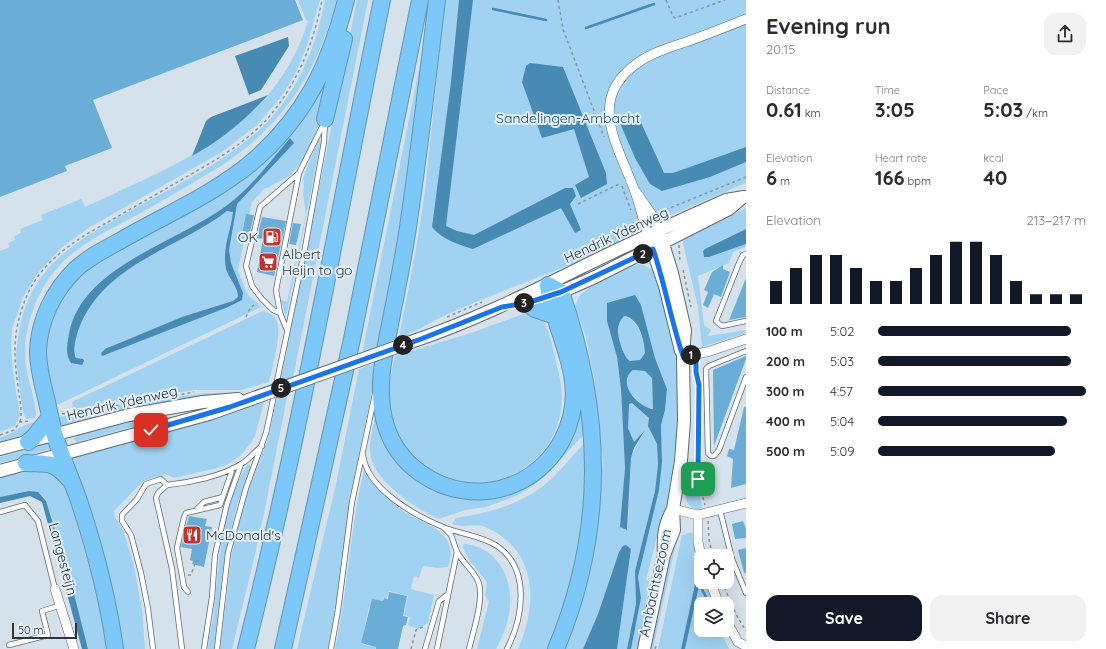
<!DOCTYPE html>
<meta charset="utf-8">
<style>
:root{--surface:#fff;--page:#f2f2f3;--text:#2b2b33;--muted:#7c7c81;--accent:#111827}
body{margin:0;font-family:Quicksand,sans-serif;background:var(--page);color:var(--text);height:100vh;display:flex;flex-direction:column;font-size:15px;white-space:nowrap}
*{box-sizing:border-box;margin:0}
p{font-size:13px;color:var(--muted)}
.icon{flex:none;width:22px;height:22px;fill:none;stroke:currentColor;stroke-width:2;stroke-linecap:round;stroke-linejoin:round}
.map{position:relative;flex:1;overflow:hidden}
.sheet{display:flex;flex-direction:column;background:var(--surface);width:360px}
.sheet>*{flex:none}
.fabs{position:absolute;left:694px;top:549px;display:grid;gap:8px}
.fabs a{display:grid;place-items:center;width:40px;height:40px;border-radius:8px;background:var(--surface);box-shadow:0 4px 16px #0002;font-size:20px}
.scale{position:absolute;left:12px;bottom:10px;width:65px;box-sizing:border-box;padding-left:4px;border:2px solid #303538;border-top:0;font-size:11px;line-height:14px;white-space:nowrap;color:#303538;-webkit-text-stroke:3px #e2eff8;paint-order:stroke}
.pin{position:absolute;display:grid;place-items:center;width:34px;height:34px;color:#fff;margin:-17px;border-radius:8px;box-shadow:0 2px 6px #0006}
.km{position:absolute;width:20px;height:20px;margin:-10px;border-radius:50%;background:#222;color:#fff;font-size:11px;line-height:20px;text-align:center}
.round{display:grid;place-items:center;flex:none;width:42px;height:42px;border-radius:12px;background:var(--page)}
.head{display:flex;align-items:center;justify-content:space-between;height:68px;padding:0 20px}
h1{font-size:22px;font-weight:800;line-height:30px}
.figures{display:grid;grid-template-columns:repeat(3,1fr);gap:6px;height:68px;padding:4px 20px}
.figures div{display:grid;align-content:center}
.figures b{font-size:20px;font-weight:800}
.figures small{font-size:11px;font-weight:400}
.figures p{font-size:11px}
.chart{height:112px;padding:8px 20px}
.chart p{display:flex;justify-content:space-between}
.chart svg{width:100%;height:72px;margin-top:4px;stroke:var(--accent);stroke-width:6}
.button{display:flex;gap:8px;margin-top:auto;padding:8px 20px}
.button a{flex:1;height:46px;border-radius:12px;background:var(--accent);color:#fff;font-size:16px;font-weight:800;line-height:46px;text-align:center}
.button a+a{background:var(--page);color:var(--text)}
ul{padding:0 20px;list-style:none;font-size:13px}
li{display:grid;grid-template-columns:64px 48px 1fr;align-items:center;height:30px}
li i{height:10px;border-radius:5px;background:var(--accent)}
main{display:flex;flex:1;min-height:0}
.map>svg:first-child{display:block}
.green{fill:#a1d2f1}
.water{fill:#478ab3;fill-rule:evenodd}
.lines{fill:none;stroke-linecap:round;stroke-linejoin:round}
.stream{stroke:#478ab3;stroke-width:2.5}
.building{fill:#6aadd7}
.lane-casing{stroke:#5e6970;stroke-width:6}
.street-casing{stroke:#5e6970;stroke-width:10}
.secondary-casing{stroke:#5e6970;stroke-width:14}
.highway-casing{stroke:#6195b5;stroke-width:18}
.path{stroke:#8a949a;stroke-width:1.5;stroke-dasharray:3 3;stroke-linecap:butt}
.lane{stroke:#fff;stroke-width:4.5}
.street{stroke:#fff;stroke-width:9}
.secondary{stroke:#fff;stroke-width:12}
.highway{stroke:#7cc8f8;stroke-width:16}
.secondary-bridge-casing{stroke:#5e6970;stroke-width:14;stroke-linecap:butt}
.secondary-bridge{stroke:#fff;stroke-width:12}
.route-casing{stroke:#fff;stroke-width:8}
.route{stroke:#1a73e8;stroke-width:5}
.labels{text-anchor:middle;stroke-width:4;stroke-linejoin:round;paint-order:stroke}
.park-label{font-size:14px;fill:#1d516e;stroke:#e2eff8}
.street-label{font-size:14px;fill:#303538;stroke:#e2eff8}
.poi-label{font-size:14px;fill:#303538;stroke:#e2eff8;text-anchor:start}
</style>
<main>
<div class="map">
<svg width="746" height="649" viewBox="0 0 746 649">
<rect width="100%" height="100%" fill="#d5e2eb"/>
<path class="green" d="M298,0H320L307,45L297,70L284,93L257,125L222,152L90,227L61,248L37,274L23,297L12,329L11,347L13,373L20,415L15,426L0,432V251L10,247L8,243L15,240L14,236L21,233L20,229L43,220L41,215L81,199L85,207C178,163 275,129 308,21L306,20Z
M325,0H337C317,72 284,125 221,166C193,183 165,199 137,215C113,228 87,240 67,258C42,280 26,317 25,350C24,374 35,393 36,415L35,418L26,419C21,409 19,381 17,369C15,354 17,342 20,327C33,261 84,237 137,207C177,185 220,164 255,134C295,99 315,51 325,0Z
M357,0H368L293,378L283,382L281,377Z
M445,0H459L439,223L466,0H746V156L710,177L746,162V183L671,215L656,216L651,205L640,235C577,264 511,286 448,314C430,322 418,331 399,338L416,249L425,191Z
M423,49L410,172L381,348L362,354Z
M334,57C327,93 318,151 289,176C282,181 274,183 268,188H265L252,202L238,271L248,295L261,307L51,408L41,342L72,275L247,169Z
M318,140L321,141L286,317L281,300L287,302L306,214L303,194L304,182L303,178Z
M746,208V229L705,249L703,251L704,257H709L746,244V247L733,252L729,263L698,276L704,325L711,330L708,336L746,330V333L702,347L698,307L682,239Z
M639,264C667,269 666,305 668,327C669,337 676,347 677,356C681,413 675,469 663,525H660L646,580L649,581L639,649H631L641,598L638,577L662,462L661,425L665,410L667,389L655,358L641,305L607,321L617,357L621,389L625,468L621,527H628L631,458L643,431L634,443L628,428V404L632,403L649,418L657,444L658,465L655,491L635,571L636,604L627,649H617L631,549L626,545L619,552L598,614L583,649H563L592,567L603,461L594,378L586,337L575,307L579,296L590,287L632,266Z
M263,311C268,313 273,314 276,319C283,332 272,367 269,382L241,390H194L73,409L72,402L74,401Z
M526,313C530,314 535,314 538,316C549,324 552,345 555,358C558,370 562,384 562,396C562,479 461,513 409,451C400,440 393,428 391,413C387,394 390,375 395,356L471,333Z
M624,316C639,319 643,339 645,353L640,360L630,361C623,357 617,335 618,327C619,322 621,320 624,316Z
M378,362L350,499L336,606L328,649H297L336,484L359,369Z
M633,370L645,371L652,378L653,409L645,408L627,390C627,381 626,375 633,370Z
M206,393L241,394L59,430L54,418L96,409Z
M288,393L259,538L232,649H220L232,552L236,535L245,499L269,436L277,396Z
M577,393L589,429L543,478L531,487L516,496L486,507L465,510L439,519C416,509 372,480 370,452C369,439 374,423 377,410L390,446L471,495L551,459Z
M264,402L255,436L250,444L240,456L228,464L217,468L174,478L166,474L143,481L114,511L116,519L123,530L133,562L142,609L145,649H120L66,455L194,423Z
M149,418L150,422L77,442L73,439C78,431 137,420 149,418Z
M34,422C32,437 12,441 0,444V438C13,434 21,425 34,422Z
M590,437L579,558L550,649H518C538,604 538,549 485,527C474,523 463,528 452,524L456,518C485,514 519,505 543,486C560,473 574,453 590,437Z
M47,439L52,447L50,449L0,463V457L26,450Z
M692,462L695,490L698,489L703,510C675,509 688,479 692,462Z
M248,464L251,467L237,505L225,555L214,649H208C208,639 211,629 213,619C219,571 219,505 248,464Z
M40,468L59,476L66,488L94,582L108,649H88L70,578L51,515L44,497L29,491L0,497V478Z
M364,470C374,486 386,499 402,510C424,526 461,530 448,567L437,568L423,566L419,578L414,576L411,589L434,595L428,623L418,629L408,625L410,617L404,615L408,596L389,591L387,598H383L381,610L369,607L361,644L376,647L375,649H335C348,590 350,529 364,470Z
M675,533L678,534L653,649H649Z
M686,533H693L701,564V581L697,575L681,649H658L682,535H685Z
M465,544C500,548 515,582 509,614C507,626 502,638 496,649H477L489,601L485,596L487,582L469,560L462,546Z
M701,582H707L715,604H701V630H720L729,649H685L699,585L707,602L709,601Z"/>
<path class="water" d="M459,0H473L446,226L457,231L474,235L565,188H573L576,196L570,204L581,230L575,233L561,208L473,249C457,244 443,240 432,227L451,82Z
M288,37L289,46L261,90L249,95L235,56Z
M530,63L563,67L606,173L607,184L581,198L575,185L589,177L574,129L542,138L522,82L526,66Z
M268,95C246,119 222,140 192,156L206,121L211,117Z
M638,116L664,173H673L746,147V162L710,177L662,191L650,184L635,158L620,123Z
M290,138L294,143L237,204L229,250L231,263L243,293L242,300L228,307L102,356L101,353L105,349L182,317L233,301L238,297C238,286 229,279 226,269C222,247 231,232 233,212L227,211C176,250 102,264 78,331C76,338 72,350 76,358L83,359L84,361L82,365L71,363C65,354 67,345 69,334C81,267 176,243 226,206C251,188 270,162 290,138Z
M746,229V244L709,257H704L703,251L705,249Z
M635,295L641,305L655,358L667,389L665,410L661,425L662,462L659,490L638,577L641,598L631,649H627L636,604L635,571L655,491L658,465L657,444L648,426L649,418L632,403L629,404L628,428L634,442L645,430L634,448L631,458L627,530L620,527L625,468L621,389L617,357L607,321V303ZM624,316C639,318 644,339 645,353L640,360L630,361C623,357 617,335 618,328C619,322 621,320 624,316ZM633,370L645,371L652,378L653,409C638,407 616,383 633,370Z
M29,491L38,492L46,501L70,578L88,649H82L42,502L30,496L0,503V497Z
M626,545L631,549L617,649H583L598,614L619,552L623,546Z
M697,575L709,601L708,603L707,602L699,586L685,649H681Z"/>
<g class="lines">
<path class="stream" d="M493,9L546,20
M586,28L654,4"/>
</g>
<path class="building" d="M0,0H295L303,20L93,100L112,148L65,166L67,171L0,197Z
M246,214L254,215L249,236L242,235Z
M262,217L286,221L274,276L257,272L263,239L257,238Z
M293,223L301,224L296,245L289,244Z
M723,265V269L730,272L721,297L714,294L708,308L703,305L708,292L704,290L712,272Z
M746,278V317L729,320Z
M746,356V359L714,446L713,370Z
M744,407H746V484L731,488L733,459L727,456L729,449L734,450Z
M189,516L207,519L205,526L212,527L204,567L192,564L193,561L190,560L192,549L181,547Z
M743,521L746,529V538L735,539L732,524Z
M746,548V573H744L738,550Z
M389,592L407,596L403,616L408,617L406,625L403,626L398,649H376V647L361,643L372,599L383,601L384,598L388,599Z"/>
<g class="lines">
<g class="lane-casing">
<path id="lane" d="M746,254L743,255L739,263L716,321L722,326L746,321
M280,313L273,310L262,299L252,286L246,266L260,207L299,173L325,121
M287,330L280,313L276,290L299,173
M746,351L709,366L706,369L708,453L711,456H714L719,450L746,377
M363,455C367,489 414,515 443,527C460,534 482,536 497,546C531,569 523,618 507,649
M167,485L158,493L156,498L172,569L182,649
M197,509L204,502L223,497
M720,510L732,559L746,593
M0,512L25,505L38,521L55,589
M457,552C463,563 473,570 478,581C485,597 473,632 469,649
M188,592L184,587L177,548L184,517L186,513L220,505L233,468
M9,645L48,635L42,611L61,605
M153,649L148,609L141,573L131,535L122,521V515L137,499L146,484L161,479L167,485C188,483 223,476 241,464C249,460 255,451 262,446
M204,649L212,597L215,555L227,504L241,464
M217,649L228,553L246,488L266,433L305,248L324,142L325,121
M331,649L338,610L352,502L375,394
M425,649L439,601L447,595
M437,649L457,552L451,535L443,527"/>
</g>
<g class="street-casing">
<path id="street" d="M637,193L652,215L659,231
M648,236C643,221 640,204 634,189C618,145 585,98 639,62C653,52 671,47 686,42C706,35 726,27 746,19
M683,356L707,352L746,339
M673,509L698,515L746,503
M698,515V542L701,556
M710,582L719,604
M55,589L74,649
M727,622L738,642L746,646"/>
</g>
<g class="secondary-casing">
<path id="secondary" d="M650,242L665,286L681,351
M521,304L561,292L595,277L729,209L743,197
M408,343C468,323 524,296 580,268C628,244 677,222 726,200L744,197
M0,449L129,415L203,402L238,399
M0,471L209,414L254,398
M664,554C663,536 664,525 673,509
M644,649L664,555L674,530L673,509L681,461L684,421L683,356L685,330L672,273L659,231"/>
</g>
<g class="highway-casing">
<path id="highway" d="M437,0C428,73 420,147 409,220C405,250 399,279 393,309C386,347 374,388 386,426C392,445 404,461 419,472C476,514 554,485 571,417C583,370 553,330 548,285
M325,119L344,39
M548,285L561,292C603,413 606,530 556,649
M527,303L535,309L555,316
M28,442L34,437L50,417
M26,463C50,464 53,461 70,480
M115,649C108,598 95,549 79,501C71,478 61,456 54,433C51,422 49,410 46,398C42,382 38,367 38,351C39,320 54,290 76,269C89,257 105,249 120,241C161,217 214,194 251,163C304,118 329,67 346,0
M246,649C300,435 338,216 382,0
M283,649L352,339L420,0"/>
</g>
<path class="path" d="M558,0L563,29L604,137
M666,0L673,16L675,18L725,0
M622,186L631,210
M578,204L621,183
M660,212L746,177
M621,236L634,222
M679,245L680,263
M683,270L691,307
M246,317L250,308L257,303
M447,317L482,302
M696,363L699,385
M158,399L194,392
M699,402L698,479L705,505
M62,414L151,400
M20,422C23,410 19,399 18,387C13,350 13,328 28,293C44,259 77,239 108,222C132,208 157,194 181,180C214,161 249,142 273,112C299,79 314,41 322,0
M0,435L14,430L20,422L31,421
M708,521L709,540L713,556
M188,575H191L196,561L200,562
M722,582L737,616L746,631
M411,649L416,630L425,626
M655,649L657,643"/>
<use href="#lane" class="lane"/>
<use href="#street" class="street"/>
<use href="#secondary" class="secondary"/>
<use href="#highway" class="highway"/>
<g class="secondary-bridge-casing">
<path id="secondary-bridge" d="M254,398L408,343"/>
</g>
<use href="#secondary-bridge" class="secondary-bridge"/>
</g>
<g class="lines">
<g class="route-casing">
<path id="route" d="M151,430L230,407L421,339L502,307L527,303L561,292L653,249C665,284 671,321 683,356L696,355V372L699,385L698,479"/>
</g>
<use href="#route" class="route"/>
</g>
<defs>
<g id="fuel-square" transform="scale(1)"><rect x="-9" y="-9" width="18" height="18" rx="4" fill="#c2342e" stroke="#e2eff8"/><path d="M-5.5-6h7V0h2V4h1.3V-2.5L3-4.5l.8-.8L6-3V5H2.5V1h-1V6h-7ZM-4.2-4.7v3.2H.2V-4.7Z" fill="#fff"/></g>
<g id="supermarket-square" transform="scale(1)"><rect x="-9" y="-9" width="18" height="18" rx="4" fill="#c2342e" stroke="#e2eff8"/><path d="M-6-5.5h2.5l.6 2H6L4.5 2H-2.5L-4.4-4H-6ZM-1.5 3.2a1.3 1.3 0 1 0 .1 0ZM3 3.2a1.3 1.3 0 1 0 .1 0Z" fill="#fff"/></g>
<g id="restaurant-square" transform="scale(1)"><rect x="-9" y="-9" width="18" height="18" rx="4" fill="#c2342e" stroke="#e2eff8"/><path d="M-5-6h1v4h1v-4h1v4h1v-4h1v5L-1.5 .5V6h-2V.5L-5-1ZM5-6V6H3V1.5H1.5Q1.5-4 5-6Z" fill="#fff"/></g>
</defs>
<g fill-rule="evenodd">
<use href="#fuel-square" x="272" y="237"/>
<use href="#supermarket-square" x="268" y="262"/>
<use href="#restaurant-square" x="192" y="535"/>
</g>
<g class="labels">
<g class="park-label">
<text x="568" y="123">Sandelingen-Ambacht</text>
</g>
<g class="street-label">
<text transform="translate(616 235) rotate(-25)" y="5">Hendrik Ydenweg</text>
<text transform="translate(122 403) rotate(-13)" y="5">Hendrik Ydenweg</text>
<text transform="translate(63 559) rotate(75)" y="5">Langesteijn</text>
<text transform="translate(655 583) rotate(-78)" y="5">Ambachtsezoom</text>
</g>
<g class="poi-label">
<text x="258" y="242" text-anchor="end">OK</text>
<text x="282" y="259">Albert<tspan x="282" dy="16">Heijn to go</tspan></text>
<text x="206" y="540">McDonald's</text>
</g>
</g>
</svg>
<div class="fabs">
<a><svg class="icon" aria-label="locate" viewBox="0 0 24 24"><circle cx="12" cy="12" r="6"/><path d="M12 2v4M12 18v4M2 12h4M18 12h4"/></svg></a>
<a><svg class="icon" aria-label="layers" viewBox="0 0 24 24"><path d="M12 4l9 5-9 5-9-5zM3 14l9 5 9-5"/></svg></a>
</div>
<div class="scale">50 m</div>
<div class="pin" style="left:698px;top:479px;background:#1e9e55"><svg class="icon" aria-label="arrive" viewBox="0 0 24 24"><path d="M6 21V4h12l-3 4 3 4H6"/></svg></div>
<div class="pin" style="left:151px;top:430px;background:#d93025"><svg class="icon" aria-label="check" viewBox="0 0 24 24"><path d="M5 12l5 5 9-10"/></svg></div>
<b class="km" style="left:691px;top:355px">1</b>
<b class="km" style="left:643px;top:254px">2</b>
<b class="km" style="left:524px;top:303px">3</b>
<b class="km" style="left:403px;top:345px">4</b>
<b class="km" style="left:281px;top:388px">5</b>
</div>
<section class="sheet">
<div class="head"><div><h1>Evening run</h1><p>20:15</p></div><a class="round"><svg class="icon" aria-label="share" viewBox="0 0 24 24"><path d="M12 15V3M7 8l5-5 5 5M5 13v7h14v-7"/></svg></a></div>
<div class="figures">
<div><p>Distance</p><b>0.61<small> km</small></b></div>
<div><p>Time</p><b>3:05</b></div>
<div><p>Pace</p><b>5:03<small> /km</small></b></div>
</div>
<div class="figures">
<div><p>Elevation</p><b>6<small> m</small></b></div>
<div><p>Heart rate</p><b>166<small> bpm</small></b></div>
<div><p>kcal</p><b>40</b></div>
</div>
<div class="chart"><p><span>Elevation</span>213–217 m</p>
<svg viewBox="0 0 160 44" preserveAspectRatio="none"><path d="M5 44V30M15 44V22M25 44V14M35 44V14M45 44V22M55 44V30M65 44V30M75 44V22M85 44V14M95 44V6M105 44V6M115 44V14M125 44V30M135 44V38M145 44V38M155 44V38"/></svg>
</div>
<ul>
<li><b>100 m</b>5:02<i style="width:93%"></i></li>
<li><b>200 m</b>5:03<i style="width:93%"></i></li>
<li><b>300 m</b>4:57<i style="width:100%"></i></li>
<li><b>400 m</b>5:04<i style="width:91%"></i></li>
<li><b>500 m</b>5:09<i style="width:85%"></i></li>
</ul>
<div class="button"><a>Save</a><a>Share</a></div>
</section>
</main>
